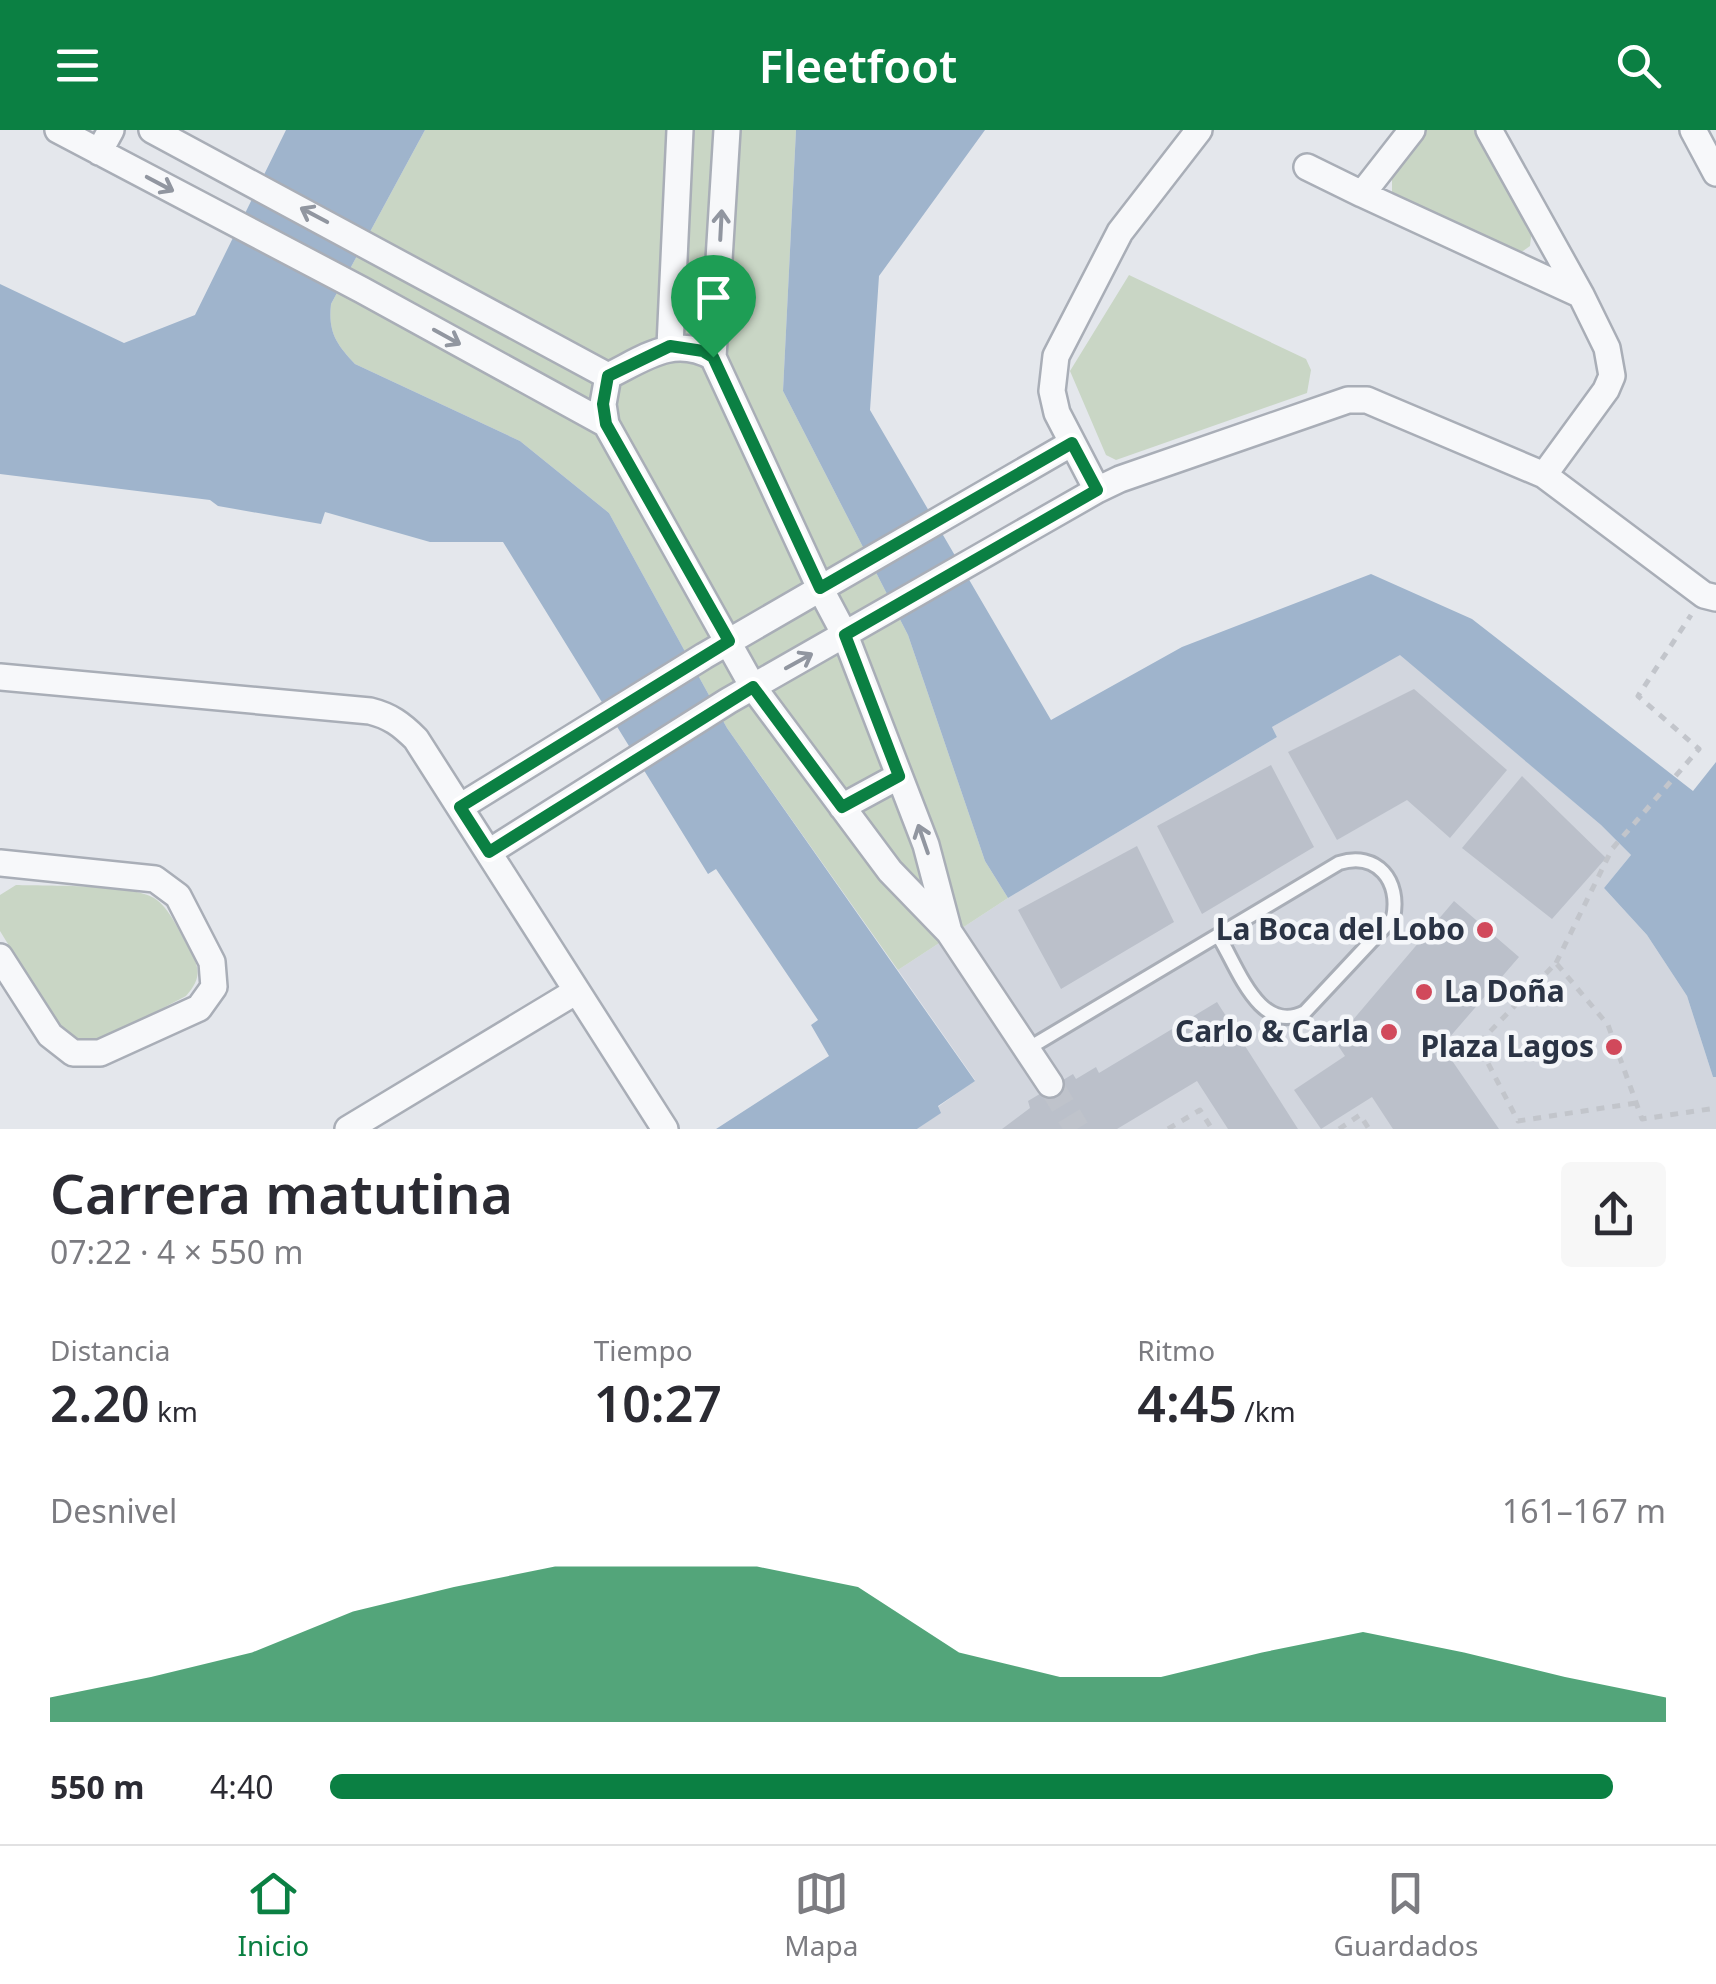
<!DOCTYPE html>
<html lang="es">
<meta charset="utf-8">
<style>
:root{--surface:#fff;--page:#f7f7f7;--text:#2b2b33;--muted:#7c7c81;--line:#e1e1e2;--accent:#0b8043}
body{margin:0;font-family:"Noto Sans",sans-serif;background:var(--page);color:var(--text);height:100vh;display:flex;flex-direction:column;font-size:38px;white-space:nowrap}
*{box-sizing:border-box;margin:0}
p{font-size:32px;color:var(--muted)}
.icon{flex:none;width:55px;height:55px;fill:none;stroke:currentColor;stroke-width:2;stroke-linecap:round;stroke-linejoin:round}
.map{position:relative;height:999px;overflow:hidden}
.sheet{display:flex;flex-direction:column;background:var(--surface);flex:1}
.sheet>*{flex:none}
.pin{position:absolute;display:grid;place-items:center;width:85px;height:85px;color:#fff;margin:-102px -42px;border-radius:50% 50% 50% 0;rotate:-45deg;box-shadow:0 0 10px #0007}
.pin .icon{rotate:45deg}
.round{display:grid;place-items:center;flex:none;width:105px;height:105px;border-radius:10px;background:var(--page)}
.overview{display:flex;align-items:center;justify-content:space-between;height:170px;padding:0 50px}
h1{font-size:55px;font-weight:600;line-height:75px}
.stats{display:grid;grid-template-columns:repeat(3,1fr);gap:15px;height:170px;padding:10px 50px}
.stats div{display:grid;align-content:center}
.stats b{font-size:50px;font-weight:600}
.stats small{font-size:28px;font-weight:400}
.stats p{font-size:28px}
.chart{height:280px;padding:20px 50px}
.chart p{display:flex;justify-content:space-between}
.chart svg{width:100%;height:180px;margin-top:10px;fill:var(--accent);opacity:.7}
ul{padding:0 50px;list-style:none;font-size:32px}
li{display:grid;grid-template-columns:160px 120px 1fr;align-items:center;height:75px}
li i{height:25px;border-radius:12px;background:var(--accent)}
header{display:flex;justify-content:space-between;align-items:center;height:130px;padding:0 50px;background:var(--accent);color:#fff;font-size:45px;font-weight:600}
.dock{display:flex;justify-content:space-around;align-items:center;height:140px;border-top:2px solid var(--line);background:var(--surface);font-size:28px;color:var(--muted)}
.dock a{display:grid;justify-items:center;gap:5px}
.dock .on{color:var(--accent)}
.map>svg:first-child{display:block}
.built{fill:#d2d6de}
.green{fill:#c9d6c5}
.water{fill:#9fb4cc}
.building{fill:#bbc0ca}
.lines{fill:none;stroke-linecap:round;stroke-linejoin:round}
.minor-tunnel{stroke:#bfc3cb;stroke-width:25;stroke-dasharray:25 12;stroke-linecap:butt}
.service-casing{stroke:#a9aeb7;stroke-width:18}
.minor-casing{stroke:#a9aeb7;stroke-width:30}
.path{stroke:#c2c5cb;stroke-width:5;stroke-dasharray:8 8;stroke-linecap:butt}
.service{stroke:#f7f8fa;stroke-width:12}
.minor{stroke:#f7f8fa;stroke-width:25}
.oneway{stroke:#9196a0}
.route-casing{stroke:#fff;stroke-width:20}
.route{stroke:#0b8043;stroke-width:12}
.poi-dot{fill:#d1495b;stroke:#f4f6f9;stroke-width:4}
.labels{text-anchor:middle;stroke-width:9;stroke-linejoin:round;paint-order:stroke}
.poi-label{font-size:30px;font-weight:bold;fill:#2b3445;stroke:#f4f6f9;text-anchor:end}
</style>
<header><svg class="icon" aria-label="menu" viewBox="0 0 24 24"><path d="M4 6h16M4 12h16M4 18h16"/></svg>Fleetfoot<svg class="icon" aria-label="search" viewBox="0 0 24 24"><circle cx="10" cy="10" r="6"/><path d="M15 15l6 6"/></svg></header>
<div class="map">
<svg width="1716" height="999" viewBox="0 0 1716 999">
<rect width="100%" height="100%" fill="#e4e7ec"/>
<path class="built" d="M1400,524L1601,695L1631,725L1604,758L1647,805L1687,866L1713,947H1716V999H917L940,983L938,977L975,950L898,840L1008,768L1277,607L1272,597Z"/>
<path class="green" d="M425,0H796L783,261L908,505L985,731L1008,768L898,840L727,598L609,383L520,311L355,234C336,214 328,202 331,174Z
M1424,0H1478L1532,99L1530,116L1523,121L1514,122L1392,62V42Z
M1129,145L1306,229L1311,240L1307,263L1116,330L1106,325L1070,241Z
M16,755C46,756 131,754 154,768C170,778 179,802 189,818C200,838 202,848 186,866L100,911L73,908L60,899L0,801V765Z"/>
<path class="water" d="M286,0H425L331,174C328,202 336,214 355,234L520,311L609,383L727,598L975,951L938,976L941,983L917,999H716L829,926L811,895L818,890L716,739L708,744L503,412H430L325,382L321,394L218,376L210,370L0,344V154L124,213L195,185Z
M796,0H985L879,146L870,280L1051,590L1182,517L1371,444L1472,489L1693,661L1716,632V947H1713L1687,866L1647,805L1604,758L1631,725L1601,695L1400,525L1272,597L1277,607L1008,768L985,731L908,505L783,261Z"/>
<path class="building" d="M1414,559L1507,640L1450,708L1407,670L1337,710L1288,622Z
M1271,635L1314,717L1202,784L1157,696Z
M1522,646L1606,728L1552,789L1462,718Z
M1137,716L1174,792L1061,859L1018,780Z
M1454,771L1519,827L1442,916L1499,999H1393L1372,967L1321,999L1294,960L1345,926L1335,911Z
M1217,872L1298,999H1228L1197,951L1117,999H1002L1030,978L1028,971L1073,944L1076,949L1096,937L1099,943Z"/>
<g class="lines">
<path class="minor-tunnel" d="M1050,954L1077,999"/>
<g class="service-casing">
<path id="service" d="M1029,918L1339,733C1377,721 1401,751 1393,788L1305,882C1260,906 1238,838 1219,807"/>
</g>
<g class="minor-casing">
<path id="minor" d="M58,0L362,160L606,294
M152,0L608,246
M727,0L713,227L820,458L845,505L926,715L949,802
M1412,0L1362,64L1581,165
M1489,0L1581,165L1607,218L1612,246L1606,260L1544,345
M1693,0L1716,43
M99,22L111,0
M1307,37L1362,64
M670,216L680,0
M608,246L603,274L606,294L753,557L890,741L949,802L1050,954
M608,246C645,228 673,205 713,227
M1097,360L1057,283L1052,261L1056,226L1120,102L1199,0
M0,547L370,581C390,586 401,594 416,609L665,999
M460,677L704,526L1072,313
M842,677L899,646
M489,722L728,571L1097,360L1120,349L1348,270H1367L1381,276L1544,345L1704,465L1716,468
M0,733L155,749L178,766L212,832L214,857L199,878L100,923H73L50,905L0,827
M348,999L575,862"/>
</g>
<path class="path" d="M1556,833L1612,719L1699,619L1638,566L1691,485
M1636,973L1518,991L1478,914L1556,833L1608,895L1642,989L1716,978
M1168,999L1200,980L1212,999
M1339,999L1360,985L1369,999"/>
<use href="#service" class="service"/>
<use href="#minor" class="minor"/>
</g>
<defs><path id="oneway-shaft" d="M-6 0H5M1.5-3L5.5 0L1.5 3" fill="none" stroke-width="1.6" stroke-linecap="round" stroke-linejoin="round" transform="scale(2.5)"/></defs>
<g class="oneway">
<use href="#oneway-shaft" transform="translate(160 54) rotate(28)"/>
<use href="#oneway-shaft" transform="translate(314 85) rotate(-152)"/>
<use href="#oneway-shaft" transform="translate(721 95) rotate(-87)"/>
<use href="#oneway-shaft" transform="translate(447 207) rotate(29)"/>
<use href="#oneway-shaft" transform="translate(799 531) rotate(-29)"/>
<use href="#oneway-shaft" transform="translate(923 709) rotate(-109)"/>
</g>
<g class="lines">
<g class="route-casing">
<path id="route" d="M670,216L703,221L713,227L820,458L1072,313L1097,360L845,505L899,646L842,677L753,557L489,722L460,677L729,511L606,294L603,274L608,246Z"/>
</g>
<use href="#route" class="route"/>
</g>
<g class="poi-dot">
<circle cx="1485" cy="800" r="10"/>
<circle cx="1424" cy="862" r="10"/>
<circle cx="1389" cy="902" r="10"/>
<circle cx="1614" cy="917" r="10"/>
</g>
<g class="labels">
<g class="poi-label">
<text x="1465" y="810">La Boca del Lobo</text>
<text x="1444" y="872" text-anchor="start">La Doña</text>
<text x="1369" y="912">Carlo &amp; Carla</text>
<text x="1594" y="927">Plaza Lagos</text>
</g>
</g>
</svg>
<div class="pin" style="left:713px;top:227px;background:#1e9e55"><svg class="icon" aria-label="arrive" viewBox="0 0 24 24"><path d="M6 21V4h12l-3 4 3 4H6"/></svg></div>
</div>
<section class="sheet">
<div class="overview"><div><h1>Carrera matutina</h1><p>07:22 · 4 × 550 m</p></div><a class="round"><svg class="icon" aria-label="share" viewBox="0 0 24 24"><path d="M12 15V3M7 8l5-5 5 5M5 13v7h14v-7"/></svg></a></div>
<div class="stats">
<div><p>Distancia</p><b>2.20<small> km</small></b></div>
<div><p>Tiempo</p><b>10:27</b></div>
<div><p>Ritmo</p><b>4:45<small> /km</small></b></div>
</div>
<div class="chart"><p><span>Desnivel</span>161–167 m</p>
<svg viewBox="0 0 160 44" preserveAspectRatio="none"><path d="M0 44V38L10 33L20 27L30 17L40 11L50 6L60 6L70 6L80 11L90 27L100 33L110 33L120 27L130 22L140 27L150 33L160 38V44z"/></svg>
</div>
<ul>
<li><b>550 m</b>4:40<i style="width:96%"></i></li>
</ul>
</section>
<nav class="dock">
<a class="on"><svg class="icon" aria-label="home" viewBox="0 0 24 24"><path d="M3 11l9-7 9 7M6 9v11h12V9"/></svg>Inicio</a>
<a><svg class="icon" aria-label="map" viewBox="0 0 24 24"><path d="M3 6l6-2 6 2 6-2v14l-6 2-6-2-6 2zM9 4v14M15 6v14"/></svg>Mapa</a>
<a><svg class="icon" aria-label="saved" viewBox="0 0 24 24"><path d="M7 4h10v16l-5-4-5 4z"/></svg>Guardados</a>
</nav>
